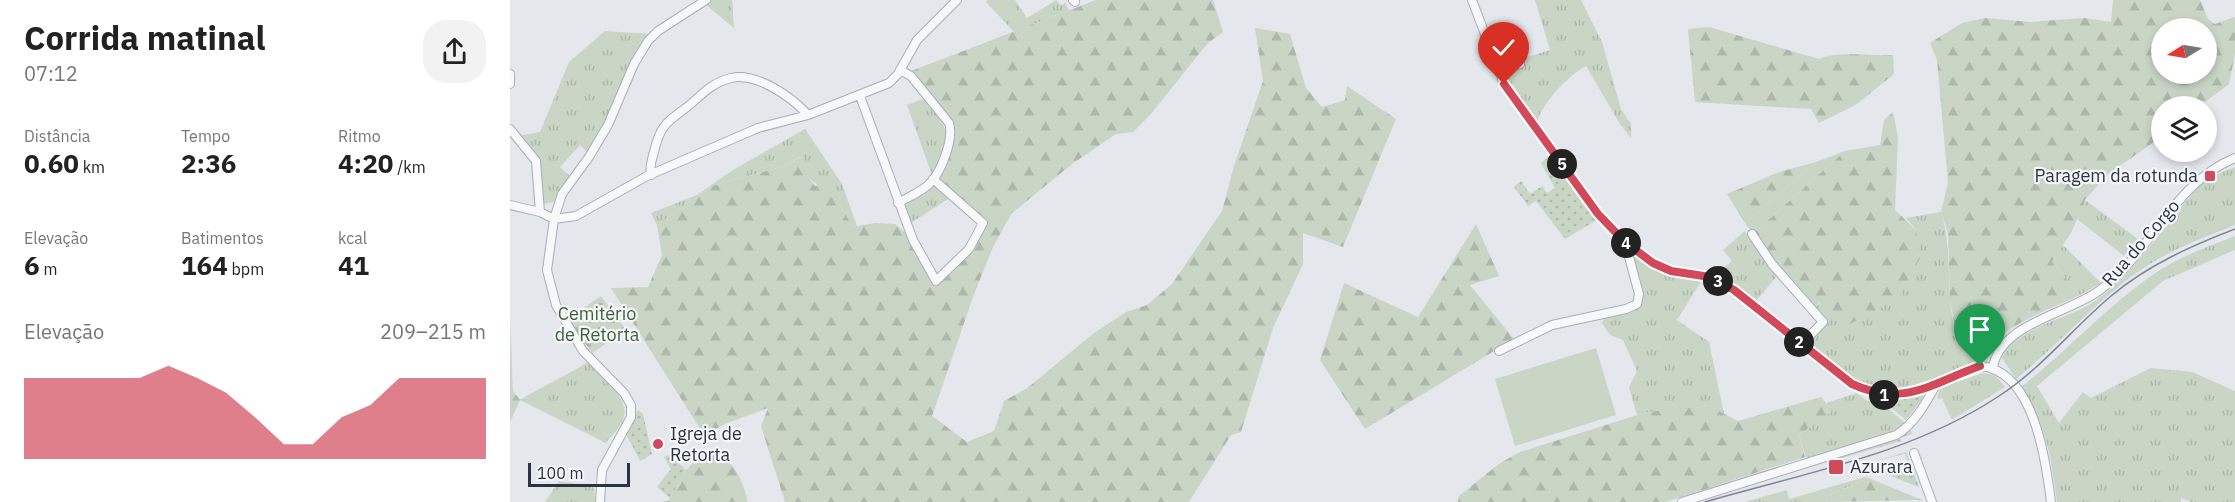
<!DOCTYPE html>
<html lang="pt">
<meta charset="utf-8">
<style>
:root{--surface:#fff;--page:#f2f2f2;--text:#222;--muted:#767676;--accent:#d1495b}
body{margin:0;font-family:"IBM Plex Sans",sans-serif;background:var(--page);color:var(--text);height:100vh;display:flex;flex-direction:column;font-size:22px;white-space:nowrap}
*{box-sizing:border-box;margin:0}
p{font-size:20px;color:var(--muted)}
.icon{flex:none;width:33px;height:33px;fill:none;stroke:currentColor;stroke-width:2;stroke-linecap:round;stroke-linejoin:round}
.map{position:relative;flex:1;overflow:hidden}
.side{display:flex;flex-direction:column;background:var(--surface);width:510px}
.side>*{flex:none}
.needle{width:39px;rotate:259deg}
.buttons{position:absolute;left:1641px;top:18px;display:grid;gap:12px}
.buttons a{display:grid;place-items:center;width:66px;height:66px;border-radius:50%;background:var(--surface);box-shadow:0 3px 9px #0003;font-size:30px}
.scale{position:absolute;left:18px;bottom:15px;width:102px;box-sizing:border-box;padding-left:6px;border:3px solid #2b3445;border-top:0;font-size:16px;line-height:21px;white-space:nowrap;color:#2b3445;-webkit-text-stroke:4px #f4f6f9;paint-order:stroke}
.pin{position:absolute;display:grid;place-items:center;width:51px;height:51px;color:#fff;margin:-62px -26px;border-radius:50% 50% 50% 0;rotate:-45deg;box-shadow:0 0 6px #0007}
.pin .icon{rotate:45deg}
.km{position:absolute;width:30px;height:30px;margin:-15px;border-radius:50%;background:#222;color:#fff;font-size:16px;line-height:30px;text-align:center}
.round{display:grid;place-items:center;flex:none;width:63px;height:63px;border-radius:24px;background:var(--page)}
.headline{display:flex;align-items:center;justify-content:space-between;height:102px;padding:0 24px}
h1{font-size:33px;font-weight:800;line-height:45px}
.stats{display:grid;grid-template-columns:repeat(3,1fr);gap:9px;height:102px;padding:6px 24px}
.stats div{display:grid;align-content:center}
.stats b{font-size:26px;font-weight:800}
.stats small{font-size:16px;font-weight:400}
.stats p{font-size:16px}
.chart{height:168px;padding:12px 24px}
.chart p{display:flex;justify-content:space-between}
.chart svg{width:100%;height:108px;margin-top:6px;fill:var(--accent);opacity:.7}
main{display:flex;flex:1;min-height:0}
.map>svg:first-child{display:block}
.grass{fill:url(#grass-tufts)}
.forest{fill:url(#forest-firs);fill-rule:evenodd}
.cemetery{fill:url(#cemetery-stones)}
.park{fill:url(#park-dots)}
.pitch{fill:#c9d6c5}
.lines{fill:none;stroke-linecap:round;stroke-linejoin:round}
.minor-casing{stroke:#a9aeb7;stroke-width:10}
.minor{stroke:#f7f8fa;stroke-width:8}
.tram{stroke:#7d8696;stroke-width:1.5}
.route-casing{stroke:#fff;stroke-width:12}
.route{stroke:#d1495b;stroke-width:8}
.poi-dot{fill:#d1495b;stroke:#f4f6f9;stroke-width:2}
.labels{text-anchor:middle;stroke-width:4.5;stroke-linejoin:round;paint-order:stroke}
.poi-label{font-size:18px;fill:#2b3445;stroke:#f4f6f9;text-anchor:start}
.street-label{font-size:18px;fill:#2b3445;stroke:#f4f6f9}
.park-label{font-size:18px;fill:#3f6138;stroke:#f4f6f9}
</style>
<main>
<section class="side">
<div class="headline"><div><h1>Corrida matinal</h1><p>07:12</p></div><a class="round"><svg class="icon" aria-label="share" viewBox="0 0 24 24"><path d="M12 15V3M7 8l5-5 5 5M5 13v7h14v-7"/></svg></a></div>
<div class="stats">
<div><p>Distância</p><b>0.60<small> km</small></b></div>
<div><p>Tempo</p><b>2:36</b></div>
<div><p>Ritmo</p><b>4:20<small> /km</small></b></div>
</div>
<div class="stats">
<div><p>Elevação</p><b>6<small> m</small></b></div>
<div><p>Batimentos</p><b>164<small> bpm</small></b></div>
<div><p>kcal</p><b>41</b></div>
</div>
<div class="chart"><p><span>Elevação</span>209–215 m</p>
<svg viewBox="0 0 160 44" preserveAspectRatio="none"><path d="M0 44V11L10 11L20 11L30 11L40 11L50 6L60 11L70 17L80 27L90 38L100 38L110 27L120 22L130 11L140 11L150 11L160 11V44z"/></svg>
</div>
</section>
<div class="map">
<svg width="1725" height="502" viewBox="0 0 1725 502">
<defs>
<pattern id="grass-tufts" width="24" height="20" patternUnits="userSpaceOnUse" patternTransform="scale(1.5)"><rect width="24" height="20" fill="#c9d6c5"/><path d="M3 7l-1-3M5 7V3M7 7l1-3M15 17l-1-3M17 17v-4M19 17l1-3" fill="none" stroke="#adb8ab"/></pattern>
<pattern id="forest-firs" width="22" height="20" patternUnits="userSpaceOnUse" patternTransform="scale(1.5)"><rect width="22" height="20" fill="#c9d6c5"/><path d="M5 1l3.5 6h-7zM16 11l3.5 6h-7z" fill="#adb8ab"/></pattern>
<pattern id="cemetery-stones" width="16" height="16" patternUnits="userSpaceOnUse" patternTransform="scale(1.5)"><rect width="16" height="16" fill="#c9d6c5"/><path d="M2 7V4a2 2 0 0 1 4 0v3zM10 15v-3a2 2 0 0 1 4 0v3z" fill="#adb8ab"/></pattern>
<pattern id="park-dots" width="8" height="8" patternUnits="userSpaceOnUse" patternTransform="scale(1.5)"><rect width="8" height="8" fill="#c9d6c5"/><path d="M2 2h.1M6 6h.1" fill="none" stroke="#adb8ab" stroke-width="1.8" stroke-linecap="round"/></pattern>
</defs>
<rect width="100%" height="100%" fill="#e4e7ec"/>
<path class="grass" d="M199,0H222L224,28L195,4Z
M477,0H505L517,18L546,0L551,5L555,3L559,10L504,32L476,2Z
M1025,0H1071L1092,42L1111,109L1121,124V138L1110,124L1076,66C1059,75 1030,104 1027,124L995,76L998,72L1015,66L1014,58L1040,50Z
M95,31L140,34L79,154L70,145L50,167L60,176L44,202L32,204C30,192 33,179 30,166C28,155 15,144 8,136L30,132L59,62Z
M413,99C444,135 441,133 422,175L397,105Z
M295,129L332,184L347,226L343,227L328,202L299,178L292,156L275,166L202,186L147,225L141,213L187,195L223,170Z
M1335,151L1246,231L1240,230L1235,223L1306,162Z
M1725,167V225C1695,237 1665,248 1638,265C1589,297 1551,343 1506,379L1492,358C1496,333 1557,318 1577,306C1620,281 1655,225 1687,187L1696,179Z
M425,186L440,198L399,224L392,205Z
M1575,200L1628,239L1614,256L1567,219Z
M1431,212C1440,240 1438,267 1440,296C1441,320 1448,343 1457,365C1421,379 1379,403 1342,378C1326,368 1312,354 1298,343L1316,322L1303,308L1406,230L1396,218Z
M1235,231L1267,276L1245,302L1208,273L1222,261L1213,250Z
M1725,236V250L1653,281L1527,386L1549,423L1573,392L1581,398L1641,368L1682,372L1725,391V502H1681L1671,498V502H1547C1541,456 1537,427 1511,387C1556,352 1594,309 1641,276C1666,258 1697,247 1725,236Z
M1553,245L1591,283L1570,295L1542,262Z
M1126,255L1141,267L1192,280L1167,320L1199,342L1214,414L1199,406L1127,415L1119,387L1127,371L1113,340L1100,335L1092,323L1095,317C1156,306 1124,296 1122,256Z
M78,362C91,376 122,398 113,420C110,428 101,436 96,443L10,400C33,386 56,376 78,362Z
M1473,373L1485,375L1495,387L1442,420L1432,398L1427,399L1430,388Z
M1347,393L1357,401L1368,400L1396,424L1384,433L1296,458L1289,435L1321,411L1316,403Z
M1355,477L1359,478L1317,496L1316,502H1234L1277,490L1279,499Z
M49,481L83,486L86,502H35Z"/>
<path class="forest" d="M586,0H703L713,32L697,44L640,115L623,132L606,134L562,164L501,214L483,247L463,297L422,416L457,442L484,431L494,401L516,389L584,333L616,312L637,305L662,284L712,211L724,166L753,81L745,28L780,34L796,88L812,107L835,100L837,86L886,119L833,247L793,233V264L763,328L731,432L721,435L679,502H275L251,426L258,408L217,423L194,435L101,288L138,287L152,255L147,225L202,186L275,166L293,156L299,178L305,186L311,185L328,202L343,227L365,223L385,224L403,240L426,281L459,249L473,223L423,179L440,144L437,121L401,71Z
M1603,0H1690L1698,19L1705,24L1725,17V54L1719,84L1690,106H1652L1651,137L1597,175L1575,200L1562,231L1542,262L1570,295C1543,308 1512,318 1489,338C1475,350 1476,356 1457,365L1447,340L1440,299L1438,234L1431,212L1438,183L1427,60L1420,43L1452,23L1475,18L1520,22L1574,18L1601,22ZM1652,28H1696V74H1652Z
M1199,27L1309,59C1325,51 1363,56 1383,55L1384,74L1347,104L1309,123L1301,109L1185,102L1178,29Z
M1383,112L1388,137L1385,210L1406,230L1410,258L1389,298L1338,325L1310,302L1303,308L1264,263L1245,236L1246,231L1335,151L1370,145L1374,120Z
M1306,162L1235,223L1217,194L1269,172Z
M966,224L989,276L960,285L1004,339L855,429L810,360L834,283L908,317Z
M0,318L3,391L10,400L0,422Z
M1311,397L1322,411L1289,435L1295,457L1156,502H948L949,496L990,463L1010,452L1137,412L1199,406L1228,421Z
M193,453C223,455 231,475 238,502H151L158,501L176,470Z
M1359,478L1412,500L1316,502L1317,496Z"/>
<path class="cemetery" d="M91,296L116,330L82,353L58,319Z"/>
<path class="park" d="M1038,157L1087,220L1055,239L1026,201L1018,206L1004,187L1011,181L1020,194L1032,186L1037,193L1045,188L1031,163Z
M1412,395L1414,397L1396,420L1374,402Z
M128,410L133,414L142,454L130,461L116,434Z
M1400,427L1402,434L1390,438L1391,441L1328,459L1327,456L1318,458L1319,461L1282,472L1281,469Z
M1396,452L1409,487L1370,472L1399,465L1395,454L1369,460Z
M164,453L167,461L176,470L160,498L147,487L161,469L154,457Z"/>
<path class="pitch" d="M1086,348L1106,415L1005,446L985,379Z"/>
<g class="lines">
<g class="minor-casing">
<path id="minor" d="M563,0L565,2
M962,0L994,84L1088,214L1115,242L1143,263L1161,271L1201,277L1224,290L1342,384C1394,408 1422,383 1470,366C1524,370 1536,461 1541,502
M990,70L1010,64
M0,74V84
M350,96L403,240L426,281L459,249L473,223L423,179
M0,129L26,161L30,212
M141,175C139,167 142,159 144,152C151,121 160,121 182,103C194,92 204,82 221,78C246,72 282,97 298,115
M388,203C398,197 414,191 421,182C432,170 444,138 439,123L401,76L390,70
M0,205L30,212L44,219
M44,219L66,216L137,176L248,128L298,115L379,83L388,74L407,40L447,0
M1242,234L1262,264L1313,322L1292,344
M989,351L1042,325L1116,309L1127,304L1129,294L1115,242
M1483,367C1491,323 1558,314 1590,290C1642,252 1663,183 1725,158
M1404,453L1422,502
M90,502L92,470L121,417V405L114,393L73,351L46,305L37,270L44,219L52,194L79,157L98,125L124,64L138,41L148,31L196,0
M1172,502L1386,435C1405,424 1417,401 1427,383"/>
</g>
<use href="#minor" class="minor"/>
<path class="tram" d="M1195,502C1294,473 1402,454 1489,396C1531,369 1563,328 1601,296C1638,265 1681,246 1725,229"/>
</g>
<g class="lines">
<g class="route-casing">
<path id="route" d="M994,84L1088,214L1115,242L1143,263L1161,271L1200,277L1224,290L1342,384C1394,408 1422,383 1470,366"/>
</g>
<use href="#route" class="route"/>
</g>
<g class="poi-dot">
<rect x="1694" y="170" width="12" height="12" rx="3"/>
<circle cx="148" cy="444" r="6"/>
<rect x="1318" y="459" width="16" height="16" rx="3"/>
</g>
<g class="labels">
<g class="poi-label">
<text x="1688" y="182" text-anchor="end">Paragem da rotunda</text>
<text x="160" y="440">Igreja de<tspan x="160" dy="21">Retorta</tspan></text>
<text x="1340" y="473">Azurara</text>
</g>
<g class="street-label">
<text transform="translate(1631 243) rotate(-49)" y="6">Rua do Corgo</text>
</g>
<g class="park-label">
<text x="87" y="320">Cemitério<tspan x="87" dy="21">de Retorta</tspan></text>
</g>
</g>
</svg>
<div class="buttons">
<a><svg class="needle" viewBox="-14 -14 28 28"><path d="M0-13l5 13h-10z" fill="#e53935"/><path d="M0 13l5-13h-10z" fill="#767676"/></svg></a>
<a><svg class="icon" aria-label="layers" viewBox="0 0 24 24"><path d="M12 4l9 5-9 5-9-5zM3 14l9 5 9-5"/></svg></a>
</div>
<div class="scale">100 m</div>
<div class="pin" style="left:1470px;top:366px;background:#1e9e55"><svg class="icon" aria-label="arrive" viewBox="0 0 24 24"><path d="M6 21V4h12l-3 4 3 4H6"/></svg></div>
<div class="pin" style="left:994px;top:84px;background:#d93025"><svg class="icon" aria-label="check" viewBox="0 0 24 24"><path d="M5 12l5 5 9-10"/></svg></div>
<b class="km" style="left:1374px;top:395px">1</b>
<b class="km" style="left:1289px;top:342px">2</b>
<b class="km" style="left:1208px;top:281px">3</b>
<b class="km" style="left:1116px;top:243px">4</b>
<b class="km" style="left:1052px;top:164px">5</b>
</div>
</main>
